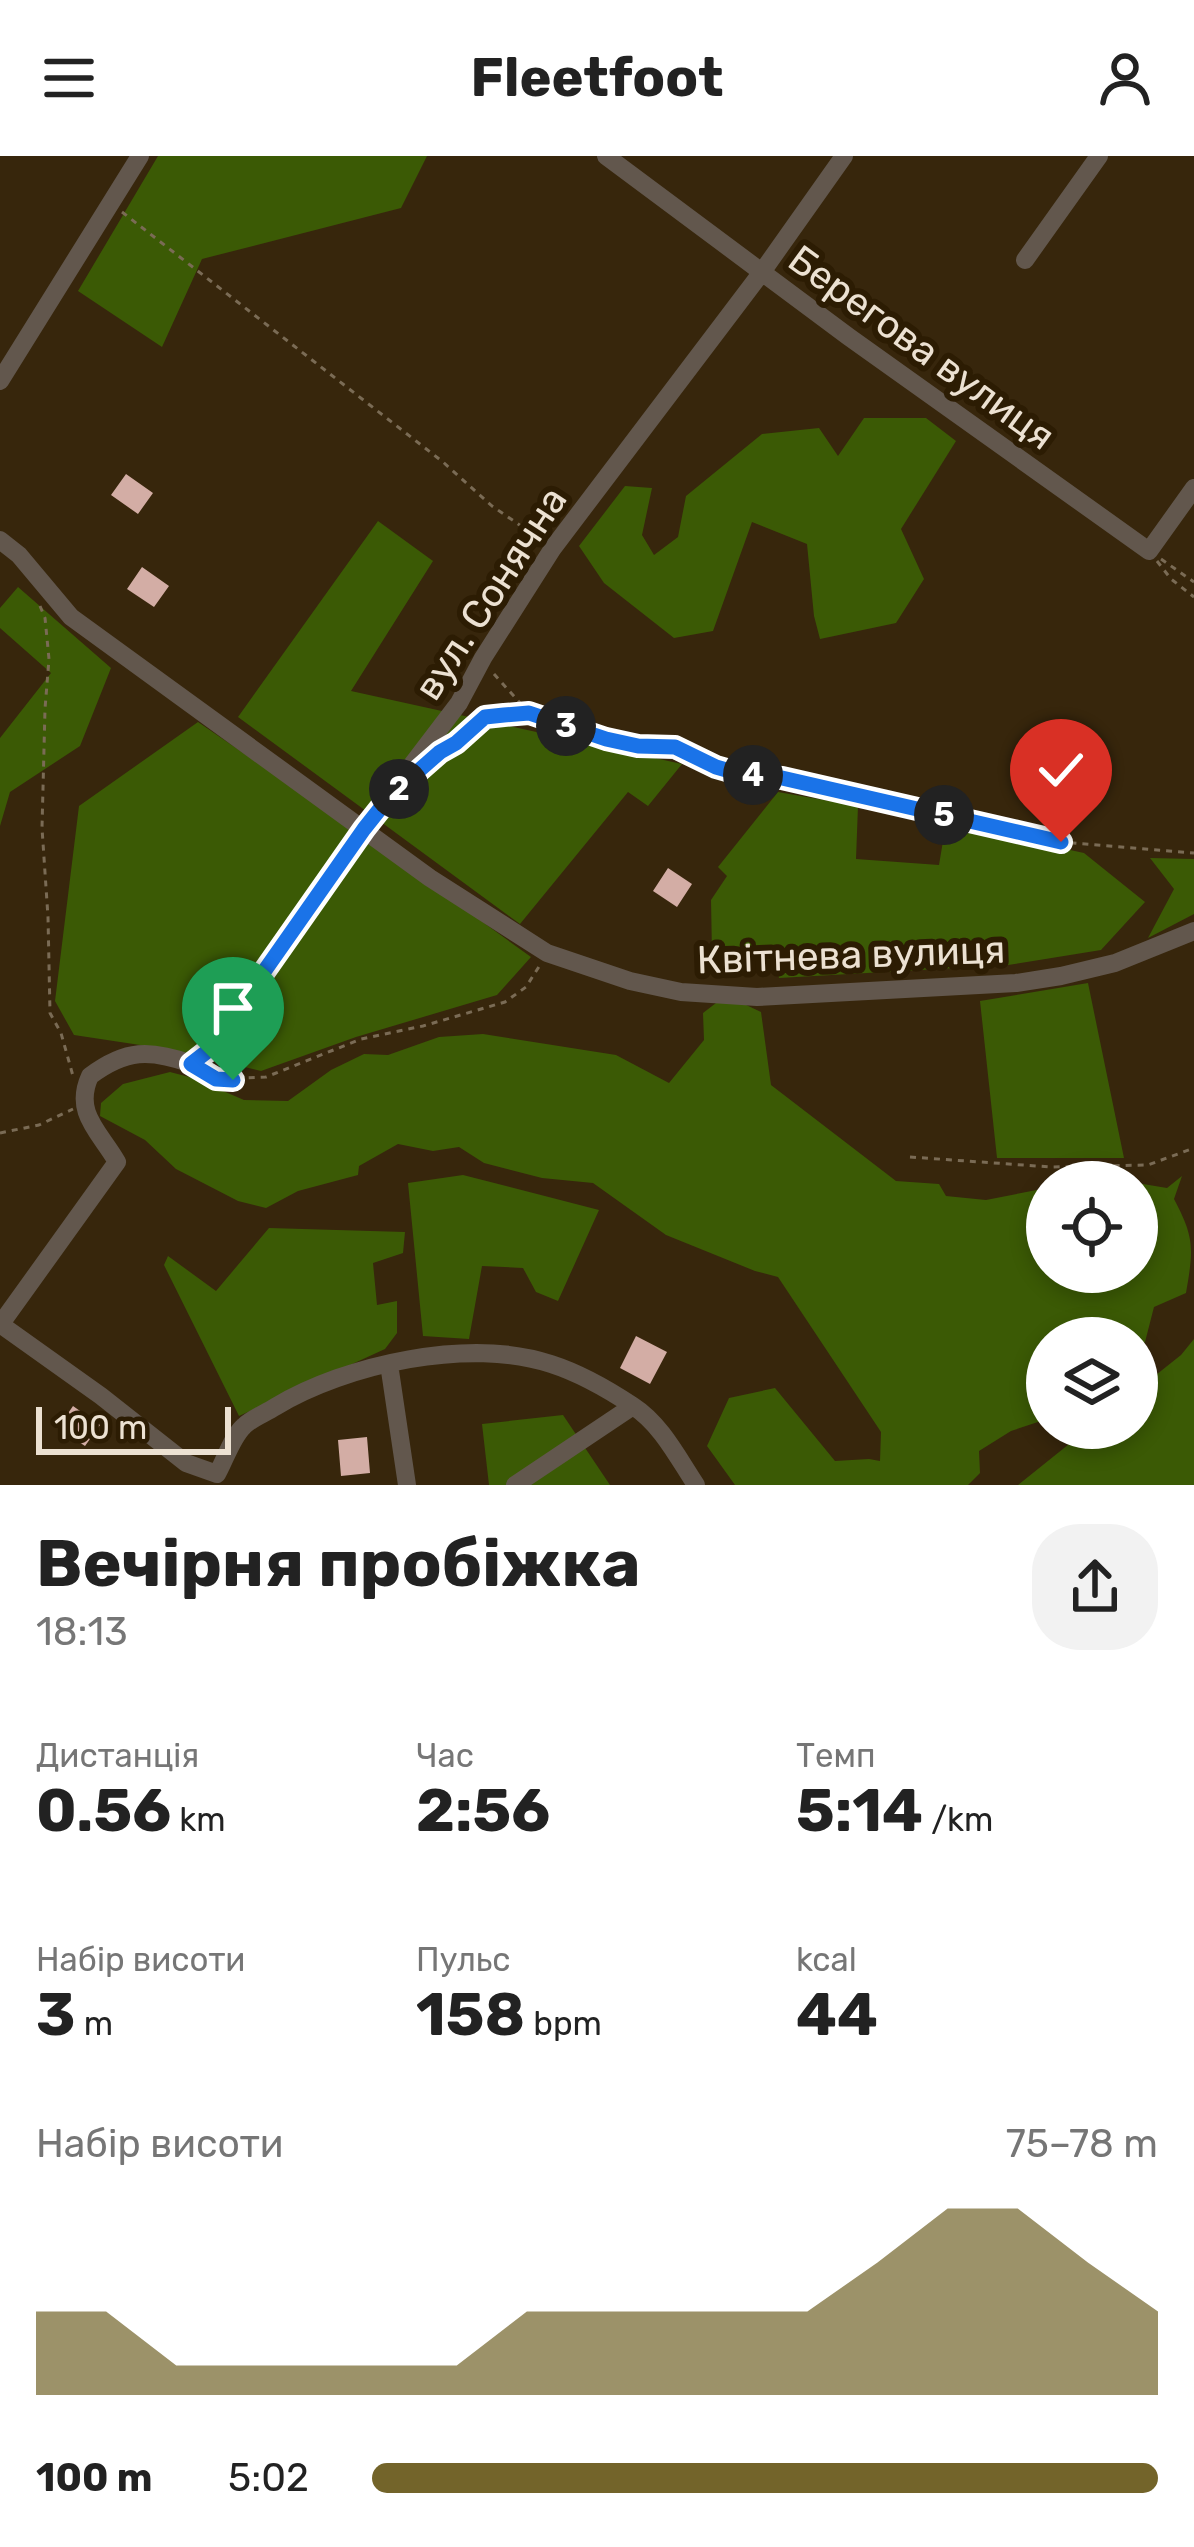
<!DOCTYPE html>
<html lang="uk">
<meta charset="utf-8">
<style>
:root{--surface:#fff;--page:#f2f2f2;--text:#222;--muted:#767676;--accent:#73642a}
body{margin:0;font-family:Rubik,sans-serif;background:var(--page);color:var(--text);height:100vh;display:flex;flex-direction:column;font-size:45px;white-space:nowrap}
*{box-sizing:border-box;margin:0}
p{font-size:39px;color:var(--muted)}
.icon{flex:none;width:66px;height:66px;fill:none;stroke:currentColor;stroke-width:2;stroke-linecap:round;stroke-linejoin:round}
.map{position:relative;height:1329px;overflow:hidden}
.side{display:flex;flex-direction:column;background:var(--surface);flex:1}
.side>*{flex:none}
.tools{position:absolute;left:1026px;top:1005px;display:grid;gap:24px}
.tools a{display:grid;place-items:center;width:132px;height:132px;border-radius:50%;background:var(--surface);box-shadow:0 6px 18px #0003;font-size:60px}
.scale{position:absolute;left:36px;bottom:30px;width:195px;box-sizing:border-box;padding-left:12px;border:6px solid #ece1d2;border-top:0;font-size:33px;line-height:42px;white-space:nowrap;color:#ece1d2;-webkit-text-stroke:9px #2c1c03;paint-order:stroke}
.pin{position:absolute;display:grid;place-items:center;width:102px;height:102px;color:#fff;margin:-123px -51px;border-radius:50% 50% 50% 0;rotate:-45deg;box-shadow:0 0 12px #0007}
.pin .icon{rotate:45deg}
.km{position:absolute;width:60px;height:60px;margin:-30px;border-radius:50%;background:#222;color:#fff;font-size:33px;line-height:60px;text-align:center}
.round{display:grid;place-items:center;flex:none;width:126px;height:126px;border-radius:48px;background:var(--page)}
.head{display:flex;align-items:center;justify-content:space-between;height:204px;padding:0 36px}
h1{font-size:66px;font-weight:700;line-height:90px}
.stats{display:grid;grid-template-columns:repeat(3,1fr);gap:18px;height:204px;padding:12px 36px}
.stats div{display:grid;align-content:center}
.stats b{font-size:60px;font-weight:700}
.stats small{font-size:33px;font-weight:400}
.stats p{font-size:33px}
.chart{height:336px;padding:24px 36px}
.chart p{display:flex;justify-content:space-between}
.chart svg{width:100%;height:216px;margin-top:12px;fill:var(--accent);opacity:.7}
ul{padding:0 36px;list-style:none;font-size:39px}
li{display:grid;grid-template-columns:192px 144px 1fr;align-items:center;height:90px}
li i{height:30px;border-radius:15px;background:var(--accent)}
header{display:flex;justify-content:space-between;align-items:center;height:156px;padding:0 36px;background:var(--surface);font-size:54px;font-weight:700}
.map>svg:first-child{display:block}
.forest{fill:#3b5a05}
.building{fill:#d3ada5}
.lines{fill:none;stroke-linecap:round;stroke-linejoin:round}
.path{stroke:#7a6b55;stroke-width:3;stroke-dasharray:6 6;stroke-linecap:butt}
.minor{stroke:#62574d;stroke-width:18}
.route-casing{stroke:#fff;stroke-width:24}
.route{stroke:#1a73e8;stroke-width:15}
.labels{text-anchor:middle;stroke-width:12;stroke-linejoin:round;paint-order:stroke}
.street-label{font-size:39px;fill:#ece1d2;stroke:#2c1c03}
</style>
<header><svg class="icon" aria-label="menu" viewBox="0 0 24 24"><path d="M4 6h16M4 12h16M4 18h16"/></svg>Fleetfoot<svg class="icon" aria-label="person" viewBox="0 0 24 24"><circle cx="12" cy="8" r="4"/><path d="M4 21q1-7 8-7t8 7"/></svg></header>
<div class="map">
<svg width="1194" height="1329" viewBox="0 0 1194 1329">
<rect width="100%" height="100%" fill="#37260c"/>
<path class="forest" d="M158,0H427L401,52L202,103L162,191L78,135Z
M864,262H926L956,285L901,373L924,423L896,467L820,483L814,460L807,388L752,366L713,475L674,482L604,427L579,390L625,330L652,332L642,379L654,399L678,381L686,340L762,278L819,272L838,300Z
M378,365L433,405L351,535L682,608L648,650L628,636L520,768L238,561Z
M18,431L111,512L80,590L10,636L0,670V582L51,517L0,472V452Z
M198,566L348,669L531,801L497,839L356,881L261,915L173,894L74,879L55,845L79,650Z
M778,636L858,650L856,703L939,709L946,667L1084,697L1145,746L1101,794L1008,809L779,822L775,805L712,798L711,744L727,720L718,711Z
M1150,702L1194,703V758L1148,782L1174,733Z
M1088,827L1124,1002H997L980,845Z
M716,847H742L761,856L771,929L896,1025L939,1028L946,1040L986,1044L1047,1032V1116H1137V1027L1167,1032L1182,1020L1174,1043C1194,1081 1194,1091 1186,1137L1154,1151L1145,1186L1137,1193V1182H1047V1263L1011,1275L979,1295L980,1317L968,1329H735L707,1290L729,1242L775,1232L835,1305L869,1303L880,1305L881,1276L778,1121L755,1115L666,1079L593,1027L542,1022L484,1007L459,991L433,995L398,988L359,1010L358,1019L298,1035L266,1052L238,1045L176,1013L145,984L100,960L101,947L123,928L170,916L193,922L244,944L288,945L331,914L364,898L388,899L439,881L483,878L616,899L669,927L704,884L703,857Z
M463,1019L599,1054L558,1145L536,1136L523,1112L482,1110L469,1183L423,1180L408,1027Z
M269,1072L405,1076L403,1097L373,1107L377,1149L397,1145V1177L385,1193L239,1260L164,1109L168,1100L216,1135Z
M1194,1183V1329H1018L1089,1272H1137V1234L1181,1199Z
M563,1259L610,1329H489L482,1268Z"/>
<path class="building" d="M126,318L153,337L138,358L111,339Z
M142,411L169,430L154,451L127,433Z
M668,712L692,728L677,751L653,735Z
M636,1180L667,1196L650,1228L620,1212Z
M73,1250L100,1269L85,1290L58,1272Z
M367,1281L370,1317L341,1320L338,1284Z"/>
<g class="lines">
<path class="path" d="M122,56L443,306L492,350L540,383
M1161,403L1194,426
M1157,405L1171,423L1194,441
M40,450L45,462L49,503L45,553L42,672L48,761L50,857L61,877L73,920
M494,518L529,557L606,583L638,590L675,591L716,611L744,619L782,622L1061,686L1194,697
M441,596L456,587L486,561L527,557
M203,915L216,923L266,921L361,883L423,870L505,846L526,831L540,809
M0,977L39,969L73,953
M910,1001L1051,1011L1148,1009L1194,992"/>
<path class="minor" d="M606,0L849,181L1149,395L1194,332
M1025,104L1099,0
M0,225L140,0
M0,384L19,399L71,461L430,722L547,797L630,825L681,836L757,841L1016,827L1061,820L1115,807L1194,775
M0,1168L101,1240L186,1307L217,1318
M0,1169L117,1006C100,976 73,957 90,920C126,893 150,893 192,908L209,894L363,673L459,547L483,502L553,392L762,116L844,0
M389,1208L407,1329
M217,1318C225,1304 232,1281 244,1270C252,1262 266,1257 275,1251C346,1208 470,1181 551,1208C579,1217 609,1234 633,1250C661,1268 678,1302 696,1329
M515,1329L633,1250"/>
</g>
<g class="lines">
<g class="route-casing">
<path id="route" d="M233,924L216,923L191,908L209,894L364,673L391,639L440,596L456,587L485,561L504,559L529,557L606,583L638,590L675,591L716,611L744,619L782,622L1061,686"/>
</g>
<use href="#route" class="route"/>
</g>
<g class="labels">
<g class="street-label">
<text transform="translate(922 191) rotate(36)" y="14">Берегова вулиця</text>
<text transform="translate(490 437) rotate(-57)" y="14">вул. Сонячна</text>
<text transform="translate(851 798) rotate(-2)" y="14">Квітнева вулиця</text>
</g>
</g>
</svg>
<div class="tools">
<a><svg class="icon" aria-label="locate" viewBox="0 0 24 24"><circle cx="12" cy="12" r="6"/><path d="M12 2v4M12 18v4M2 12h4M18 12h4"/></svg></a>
<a><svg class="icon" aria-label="layers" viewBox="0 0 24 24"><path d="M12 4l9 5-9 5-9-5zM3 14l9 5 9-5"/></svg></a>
</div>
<div class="scale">100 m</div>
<div class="pin" style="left:233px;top:924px;background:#1e9e55"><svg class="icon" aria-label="arrive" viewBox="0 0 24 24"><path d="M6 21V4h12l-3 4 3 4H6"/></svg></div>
<div class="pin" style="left:1061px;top:686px;background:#d93025"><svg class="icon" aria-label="check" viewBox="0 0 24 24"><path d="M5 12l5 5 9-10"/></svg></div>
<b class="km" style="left:399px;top:633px">2</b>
<b class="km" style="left:566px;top:570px">3</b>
<b class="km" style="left:753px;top:619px">4</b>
<b class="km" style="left:944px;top:659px">5</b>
</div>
<section class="side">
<div class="head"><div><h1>Вечірня пробіжка</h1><p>18:13</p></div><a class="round"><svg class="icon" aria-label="share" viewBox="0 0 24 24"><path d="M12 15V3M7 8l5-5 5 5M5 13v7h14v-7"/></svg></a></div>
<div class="stats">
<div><p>Дистанція</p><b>0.56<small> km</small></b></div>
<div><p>Час</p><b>2:56</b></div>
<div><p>Темп</p><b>5:14<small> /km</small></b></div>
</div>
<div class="stats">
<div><p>Набір висоти</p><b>3<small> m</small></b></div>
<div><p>Пульс</p><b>158<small> bpm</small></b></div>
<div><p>kcal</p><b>44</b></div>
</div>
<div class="chart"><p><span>Набір висоти</span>75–78 m</p>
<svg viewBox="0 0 160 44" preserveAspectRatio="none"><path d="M0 44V27L10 27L20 38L30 38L40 38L50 38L60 38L70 27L80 27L90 27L100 27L110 27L120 17L130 6L140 6L150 17L160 27V44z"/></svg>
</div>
<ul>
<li><b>100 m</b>5:02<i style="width:100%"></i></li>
</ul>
</section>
